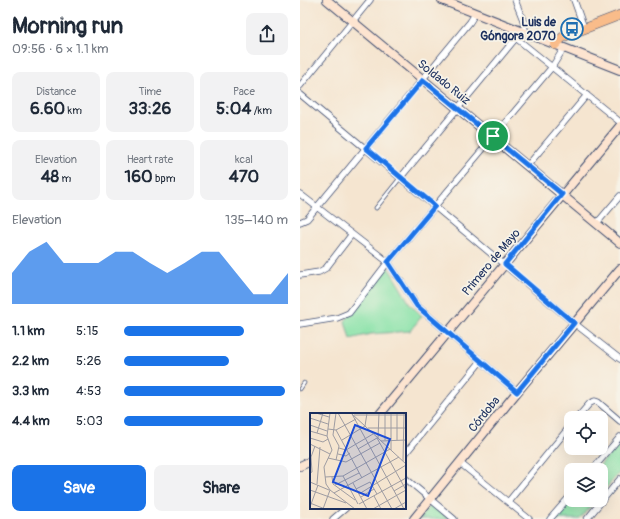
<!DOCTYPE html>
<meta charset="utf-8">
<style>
:root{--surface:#fff;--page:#f2f2f3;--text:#1f2937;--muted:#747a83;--accent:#1a73e8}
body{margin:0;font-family:Pangolin,sans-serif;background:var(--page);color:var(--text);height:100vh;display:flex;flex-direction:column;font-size:15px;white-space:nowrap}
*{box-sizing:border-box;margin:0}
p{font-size:13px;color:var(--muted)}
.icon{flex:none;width:22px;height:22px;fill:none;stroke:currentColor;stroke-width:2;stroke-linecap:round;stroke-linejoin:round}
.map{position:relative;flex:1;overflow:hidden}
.drawer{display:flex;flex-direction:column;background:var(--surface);width:300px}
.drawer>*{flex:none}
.buttons{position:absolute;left:264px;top:411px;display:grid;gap:8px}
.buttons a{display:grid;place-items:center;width:44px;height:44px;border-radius:8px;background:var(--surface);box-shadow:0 4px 16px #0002;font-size:20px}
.pin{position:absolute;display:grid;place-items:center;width:34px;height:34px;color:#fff;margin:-17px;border:2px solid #fff;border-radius:50%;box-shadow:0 1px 4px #0007}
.round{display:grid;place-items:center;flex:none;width:42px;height:42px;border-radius:8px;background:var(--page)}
.overview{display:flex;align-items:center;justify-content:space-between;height:68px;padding:0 12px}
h1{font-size:22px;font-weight:700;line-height:30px}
.metrics{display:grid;grid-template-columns:repeat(3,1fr);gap:6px;height:68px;padding:4px 12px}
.metrics div{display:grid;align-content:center;border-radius:8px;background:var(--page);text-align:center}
.metrics b{font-size:17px;font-weight:700}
.metrics small{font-size:11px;font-weight:400}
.metrics p{font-size:11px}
.chart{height:112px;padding:8px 12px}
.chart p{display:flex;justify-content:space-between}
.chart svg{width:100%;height:72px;margin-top:4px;fill:var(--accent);opacity:.7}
.action{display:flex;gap:8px;margin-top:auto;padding:8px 12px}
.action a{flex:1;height:46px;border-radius:8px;background:var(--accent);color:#fff;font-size:16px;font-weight:700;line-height:46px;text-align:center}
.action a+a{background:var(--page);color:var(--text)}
ul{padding:0 12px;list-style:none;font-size:13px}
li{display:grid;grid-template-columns:64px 48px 1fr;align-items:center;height:30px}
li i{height:10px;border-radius:5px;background:var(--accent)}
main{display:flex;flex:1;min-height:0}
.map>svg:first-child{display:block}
.green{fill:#87e2a7;stroke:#518882}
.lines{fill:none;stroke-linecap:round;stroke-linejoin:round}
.service-casing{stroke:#3c4a6f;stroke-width:4.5}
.minor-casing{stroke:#3c4a6f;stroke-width:7}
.secondary-casing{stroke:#3c4a6f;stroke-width:10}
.primary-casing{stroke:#3c4a6f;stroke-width:10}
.service{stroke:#fff;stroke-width:3}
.minor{stroke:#fff;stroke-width:5.5}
.secondary{stroke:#fde4d0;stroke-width:8}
.primary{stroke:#f9bc8a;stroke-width:9}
.route-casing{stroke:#fff;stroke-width:8}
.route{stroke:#1a73e8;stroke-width:5}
.labels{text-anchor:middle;stroke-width:3.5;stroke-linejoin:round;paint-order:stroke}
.poi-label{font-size:12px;font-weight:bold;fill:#1b2f5e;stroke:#f7f3e8;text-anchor:end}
.street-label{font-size:12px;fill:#1b2f5e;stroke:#f7f3e8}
.inset-road{fill:none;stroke:#9e9ca2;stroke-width:1}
.view{fill:#1d4ed8;fill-opacity:0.15;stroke:#1d4ed8;stroke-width:2}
.inset-edge{fill:none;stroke:#1b2f5e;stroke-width:2}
</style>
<main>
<section class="drawer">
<div class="overview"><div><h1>Morning run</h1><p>09:56 · 6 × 1.1 km</p></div><a class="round"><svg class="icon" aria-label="share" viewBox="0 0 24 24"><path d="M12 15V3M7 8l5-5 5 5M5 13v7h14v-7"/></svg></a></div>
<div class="metrics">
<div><p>Distance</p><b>6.60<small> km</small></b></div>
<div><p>Time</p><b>33:26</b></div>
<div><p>Pace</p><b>5:04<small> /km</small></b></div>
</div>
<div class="metrics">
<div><p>Elevation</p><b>48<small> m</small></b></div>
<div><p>Heart rate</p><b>160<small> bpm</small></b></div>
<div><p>kcal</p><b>470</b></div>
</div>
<div class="chart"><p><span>Elevation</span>135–140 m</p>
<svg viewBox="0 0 160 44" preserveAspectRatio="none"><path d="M0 44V25L10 12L20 6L30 19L40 19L50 19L60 12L70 12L80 19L90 25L100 19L110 12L120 12L130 25L140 38L150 38L160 25V44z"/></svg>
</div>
<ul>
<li><b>1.1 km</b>5:15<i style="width:73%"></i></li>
<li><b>2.2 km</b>5:26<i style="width:64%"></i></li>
<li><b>3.3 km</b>4:53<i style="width:98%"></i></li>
<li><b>4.4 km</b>5:03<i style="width:85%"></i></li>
</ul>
<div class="action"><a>Save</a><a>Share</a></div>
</section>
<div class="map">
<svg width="320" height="519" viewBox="0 0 320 519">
<rect width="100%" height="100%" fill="#f7f3e8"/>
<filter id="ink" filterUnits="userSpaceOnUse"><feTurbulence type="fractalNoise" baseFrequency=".025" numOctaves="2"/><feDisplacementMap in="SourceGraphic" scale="8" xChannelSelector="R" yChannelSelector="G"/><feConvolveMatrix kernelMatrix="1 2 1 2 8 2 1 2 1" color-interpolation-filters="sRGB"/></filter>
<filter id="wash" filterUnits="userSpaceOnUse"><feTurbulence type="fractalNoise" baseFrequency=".012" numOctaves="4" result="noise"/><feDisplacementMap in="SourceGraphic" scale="16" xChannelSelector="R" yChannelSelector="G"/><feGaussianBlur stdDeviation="0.9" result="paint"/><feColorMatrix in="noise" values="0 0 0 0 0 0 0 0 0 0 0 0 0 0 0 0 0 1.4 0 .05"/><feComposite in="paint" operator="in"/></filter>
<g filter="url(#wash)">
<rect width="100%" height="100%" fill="#f5e5d0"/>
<path class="green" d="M88,267L110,304L122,316L110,331L71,334L50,339L45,321Z
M320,441V472L301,494V470H296Z
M271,500H296L280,519H255Z
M131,504L149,519H119Z"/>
</g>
<g filter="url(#ink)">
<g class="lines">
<g class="service-casing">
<path id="service" d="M76,208L101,177
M0,389L4,383"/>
</g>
<g class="minor-casing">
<path id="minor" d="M215,0L223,20L226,33
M274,0L284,28
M214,29L216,38L320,122
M0,86L70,0
M0,94L274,323L320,359
M228,165L287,95
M101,177L216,38
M0,194L88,262L117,306L217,392
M0,222L7,219L170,22L175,14
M297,223L320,196
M0,275L19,272L26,268L52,234
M0,324L37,318L49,313L88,262L252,67L264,48
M277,418L290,403L295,401L298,402L320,421
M105,454L181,361
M160,463L229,519
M292,470L320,437
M105,478L154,519
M208,502L271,425
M33,519L46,508
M250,519L271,495
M287,519L320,479"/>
</g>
<g class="secondary-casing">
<path id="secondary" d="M27,0L320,243
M142,0L320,70
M80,414L320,126
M0,466L11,461
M114,519L217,392L320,269"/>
</g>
<g class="primary-casing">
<path id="primary" d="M255,45L263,37L268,35L320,15"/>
</g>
<use href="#service" class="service"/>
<use href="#minor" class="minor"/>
<use href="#secondary" class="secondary"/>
<use href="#primary" class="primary"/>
</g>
</g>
<g class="lines" filter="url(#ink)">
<g class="route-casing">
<path id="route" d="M123,80L262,194L205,264L274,323L217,392L117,306L88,262L135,206L66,148Z"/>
</g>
<use href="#route" class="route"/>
</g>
<defs>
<g id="bus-ring" transform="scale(1.15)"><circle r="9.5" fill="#f7f3e8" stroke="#1f6fb2" stroke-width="1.5"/><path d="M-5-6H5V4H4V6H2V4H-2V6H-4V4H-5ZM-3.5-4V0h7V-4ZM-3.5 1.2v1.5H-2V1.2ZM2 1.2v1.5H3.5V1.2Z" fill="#1f6fb2"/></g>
</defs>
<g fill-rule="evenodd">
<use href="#bus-ring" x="272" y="29"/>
</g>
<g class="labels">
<g class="poi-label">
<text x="256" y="26">Luis de<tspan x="256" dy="14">Góngora 2070</tspan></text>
</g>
<g class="street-label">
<text transform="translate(144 82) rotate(39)" y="4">Soldado Ruiz</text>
<text transform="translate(191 262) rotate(-50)" y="4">Primero de Mayo</text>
<text transform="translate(184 414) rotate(-51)" y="4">Córdoba</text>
</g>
</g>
<g transform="translate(10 413)">
<rect width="96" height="96" fill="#f5e5d0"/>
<path class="inset-road" d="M6,0L19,4M20,0L17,23L22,37L14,54L16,71L20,77L45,96M26,0L23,22L29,33L26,47M28,0L82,96M87,0V27M42,1L94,96M42,1L96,51M44,2H96M0,5L18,11M0,12L17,18M58,15H96M18,16L26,17L46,6M26,17L52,65M0,18L17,23M7,20L13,0M0,25L13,29L18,26M67,25L96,77M68,25L69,0M32,27L55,13L57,0M75,27V0M71,28L96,27M0,31L20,41M29,35L36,37L63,21M48,36L67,25M81,37V0M28,41L36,43L40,40M18,45L36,49L70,30M93,48L94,0M0,60L2,59L1,44L5,33M33,63L48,91M15,64L33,63L80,36M22,64L23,71L45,87M0,69L19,77M43,70L57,96M7,71L10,34M25,72L49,60M46,76L60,69L67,81M0,77L36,90M84,78L96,71M24,80L89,44M49,81L96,52M64,83L71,96M51,84L64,76M0,90L15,96M49,91L96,65M0,94L8,72M13,96L20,77M63,96L96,77M84,96L96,89"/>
<path class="view" d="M45,12L80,26L58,83L23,69Z"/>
<rect width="96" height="96" class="inset-edge"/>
</g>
</svg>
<div class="buttons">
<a><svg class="icon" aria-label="locate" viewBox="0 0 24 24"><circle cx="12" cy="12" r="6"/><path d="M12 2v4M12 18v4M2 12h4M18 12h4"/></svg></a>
<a><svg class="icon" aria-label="layers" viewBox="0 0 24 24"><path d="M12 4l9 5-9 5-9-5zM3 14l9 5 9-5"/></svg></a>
</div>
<div class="pin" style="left:193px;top:136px;background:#1e9e55"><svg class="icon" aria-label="arrive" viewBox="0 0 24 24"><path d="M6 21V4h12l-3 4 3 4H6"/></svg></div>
</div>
</main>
